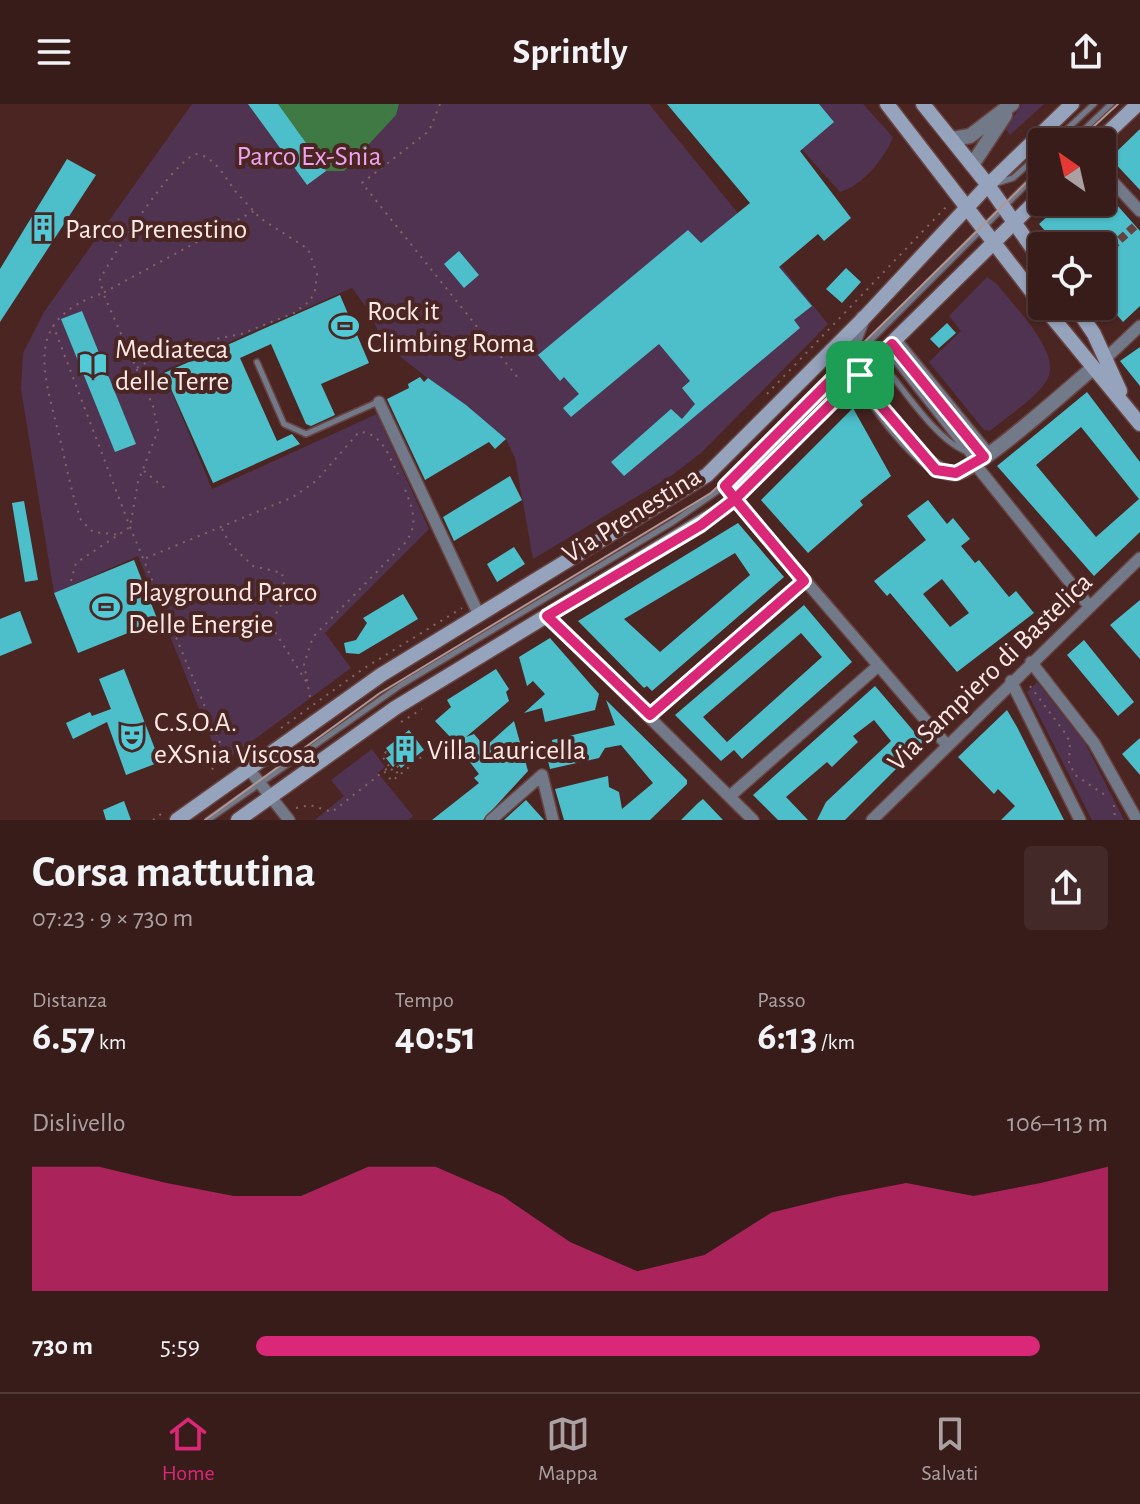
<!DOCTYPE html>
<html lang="it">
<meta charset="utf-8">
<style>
:root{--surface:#381c1a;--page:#432927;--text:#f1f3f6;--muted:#aba1a2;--line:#523a39;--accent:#db2777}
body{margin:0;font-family:"Alegreya Sans",sans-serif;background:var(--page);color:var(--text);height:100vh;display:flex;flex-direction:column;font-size:30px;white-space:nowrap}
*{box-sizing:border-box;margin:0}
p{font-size:26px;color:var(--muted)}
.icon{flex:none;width:44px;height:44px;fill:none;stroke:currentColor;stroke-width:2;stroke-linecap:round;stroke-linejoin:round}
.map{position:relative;height:716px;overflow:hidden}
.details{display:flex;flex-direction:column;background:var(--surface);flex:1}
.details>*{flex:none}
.needle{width:52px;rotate:326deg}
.controls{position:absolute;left:1028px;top:24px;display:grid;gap:16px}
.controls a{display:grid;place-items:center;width:88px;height:88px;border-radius:8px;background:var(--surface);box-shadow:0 2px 6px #0004,0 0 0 2px var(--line);font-size:40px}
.pin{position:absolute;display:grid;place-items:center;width:68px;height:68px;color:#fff;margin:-34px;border-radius:16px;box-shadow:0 4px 12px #0006}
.round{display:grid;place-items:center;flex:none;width:84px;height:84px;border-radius:8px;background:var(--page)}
.summary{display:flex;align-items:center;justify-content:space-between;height:136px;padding:0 32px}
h1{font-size:44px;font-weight:700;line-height:60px}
.metrics{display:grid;grid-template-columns:repeat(3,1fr);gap:12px;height:136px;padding:8px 32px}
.metrics div{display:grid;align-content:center}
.metrics b{font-size:40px;font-weight:700}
.metrics small{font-size:22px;font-weight:400}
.metrics p{font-size:22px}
.chart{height:224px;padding:16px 32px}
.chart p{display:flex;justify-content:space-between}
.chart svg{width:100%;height:144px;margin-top:8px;fill:var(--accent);opacity:.7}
ul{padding:0 32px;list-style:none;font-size:26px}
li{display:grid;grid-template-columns:128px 96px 1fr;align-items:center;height:60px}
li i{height:20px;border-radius:10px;background:var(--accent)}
header{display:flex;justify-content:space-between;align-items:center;height:104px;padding:0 32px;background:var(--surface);font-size:36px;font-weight:700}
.tabs{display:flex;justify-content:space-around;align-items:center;height:112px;border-top:2px solid var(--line);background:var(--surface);font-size:22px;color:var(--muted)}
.tabs a{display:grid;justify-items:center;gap:4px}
.tabs .active{color:var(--accent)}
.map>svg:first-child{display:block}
.green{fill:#503351}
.water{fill:#3f7943}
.building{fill:#4cbfcb;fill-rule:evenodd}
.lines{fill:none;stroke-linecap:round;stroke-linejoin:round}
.pedestrian-tunnel{stroke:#664240;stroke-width:8;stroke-dasharray:8 4;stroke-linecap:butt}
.service-casing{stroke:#684442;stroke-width:8}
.minor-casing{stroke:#684442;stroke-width:14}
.tertiary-casing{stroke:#684442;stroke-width:17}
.secondary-casing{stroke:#684442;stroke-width:17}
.path{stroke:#856562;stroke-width:2;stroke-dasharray:2 6;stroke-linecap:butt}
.service{stroke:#727a8a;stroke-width:5}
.minor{stroke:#727a8a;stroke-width:11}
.tertiary{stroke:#727a8a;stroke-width:14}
.secondary{stroke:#96a3bc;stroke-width:14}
.tram{stroke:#b29693;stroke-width:2}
.route-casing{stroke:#fff;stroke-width:16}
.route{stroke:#db2777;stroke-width:10}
.labels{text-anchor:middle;stroke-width:8;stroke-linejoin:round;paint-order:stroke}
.park-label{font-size:28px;fill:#eda3f1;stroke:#4b2522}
.poi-label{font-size:28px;fill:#fee9e7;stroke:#4b2522;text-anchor:start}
.street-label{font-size:28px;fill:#fee9e7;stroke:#4b2522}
</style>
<header><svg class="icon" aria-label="menu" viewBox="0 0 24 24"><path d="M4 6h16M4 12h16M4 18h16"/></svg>Sprintly<svg class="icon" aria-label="share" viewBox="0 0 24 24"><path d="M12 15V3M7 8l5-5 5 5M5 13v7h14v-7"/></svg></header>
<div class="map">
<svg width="1140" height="716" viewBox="0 0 1140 716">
<rect width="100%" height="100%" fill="#4b2522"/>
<path class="green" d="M192,0H649L828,220L701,349L671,372L533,455L515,354L506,335L398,251L388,252L371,210L352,184L163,267L212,385L377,310L429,425L325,529L351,564L221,660L138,452L54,489L21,285L23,249L44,208Z
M761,0H863L893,33C885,54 862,82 840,88Z
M1022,0H1044L1010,31L1006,25Z
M987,173L997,180C1013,202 1063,249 1047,276C1036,295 1007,312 990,327L984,326L929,258L961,227L949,212Z
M1037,578L1085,639L1124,716H1092L1027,588Z
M372,645L385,663L378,669L413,712L409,716H315L344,692L331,676Z"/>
<path class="water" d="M270,0H399L396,11L344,67H321Z"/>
<path class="building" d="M248,0H278L326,67L307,81Z
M667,0H819L834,18L800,47L851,114L824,137L818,130L779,163L812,202L794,216L800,224L624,372L611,358L671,305L682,315L695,300L682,284L690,277L659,240L571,313L563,304L579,290L564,273L560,277L538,251L688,126L701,139L750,99Z
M1140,25V86L1110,54Z
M67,55L96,71L0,218V165Z
M1102,84L1140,127V202L1123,218L1102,193V142H1058L1039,120L1063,98H1102Z
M459,147L479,171L464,184L444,160Z
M846,164L861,178L842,199L826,185Z
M340,191L369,259L321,280L335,311L311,322L306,320L271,240L240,254L277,337L292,330L300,340L213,379L164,269Z
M82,207L136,340L115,348L61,215Z
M947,219L956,229L939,244L930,235Z
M1140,243V282L1120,257Z
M420,273L424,278L428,274L466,301L506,335L495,345L489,338L425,376L387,295L409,284L408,280Z
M1087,288L1140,358V428L1094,472L997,362ZM1081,323L1139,395L1096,433L1036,361Z
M853,304L891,372L860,397L863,401L808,449L761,396Z
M510,372L522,396L454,437L443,413Z
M928,396L947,420L953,414L970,435L961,442L975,459L979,456L1009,493L1016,487L1034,509L957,568L890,489L887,492L874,477L926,436L907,412ZM942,475L969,509L950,523L923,490Z
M24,397L38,476L25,478L12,399Z
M738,419L784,473L652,587L647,582L644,584L578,517ZM735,449L750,471L660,548L624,515Z
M514,443L525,460L497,478L487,460Z
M134,456L158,517L78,549L54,489Z
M403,490L418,515L359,550L346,549L344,539L356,536L367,519L363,514Z
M1140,496V555L1110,521Z
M804,501L852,558L742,655L734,646L721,657L675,611ZM801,529L822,553L727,638L703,613Z
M20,507L32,539L0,552V515Z
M550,534L599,590L595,606L545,618L542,604L524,609L545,590L533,577L527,582L519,553Z
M1084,536L1134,598L1118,612L1067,551Z
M124,565L160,658L126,671L107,618L73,635L66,619L90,608L92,612L111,605L99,575Z
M496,565L509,585L506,588L509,597L466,633L474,630L485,643L514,617L528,667L483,716H432L479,679L474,674L479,670L469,657L471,655L435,617L451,603L447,596Z
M875,582L923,638L845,716H817L826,698L891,637L874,616L853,632L858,638L836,659L832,663L827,658L786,693L808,716H778L753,691Z
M606,596L687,676V680L650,716H564L555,685L608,672L609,683L619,688L622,705L653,679L621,641L605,644L599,654L550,665L545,645L553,643L552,636L615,621Z
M1007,606L1017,623L1064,716H1001L1015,702L998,685L994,690L958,653Z
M409,626L424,646L401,664L397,659L393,663L386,654L391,651L386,644Z
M1140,634V671L1122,650Z
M703,695L723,716H681L698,699Z
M526,696L544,716H504Z
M124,697L131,716H106L103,706Z"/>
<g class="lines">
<path class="pedestrian-tunnel" d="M1102,152L1136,121"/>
<g class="service-casing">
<path id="service" d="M1053,38L1094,0
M1071,38L1111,0
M994,80L1013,74L1042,48
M898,234L990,347
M893,242L983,352
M887,247L975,359
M879,256C902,282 934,334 965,347
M257,258L284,320L306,330L378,298
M208,716L401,581L673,418L725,382L1042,65"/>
</g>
<g class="minor-casing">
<path id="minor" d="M1102,66L1140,107
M1105,255L1140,222
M379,298L479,511
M975,360L1089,502
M735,395L946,640
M547,512L753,716
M1031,558L1094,639L1137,716
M1011,577L1080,716
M650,611L804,477
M248,664L289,716
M730,692L878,562
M491,716L542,671L553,716
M872,716L1140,454"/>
</g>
<g class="tertiary-casing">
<path id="tertiary" d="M952,35L970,32L1012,0
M972,61L1005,11
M863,214C858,227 850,242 853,256C859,283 927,376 957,369C982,363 1068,285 1093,264"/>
</g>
<g class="secondary-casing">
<path id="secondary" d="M887,0L1042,201
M923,0L988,81L1042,158
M1098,38L1138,0
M1043,202L1140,320
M1075,202L1094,230L1120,287
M177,716L381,571L707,371L864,214L988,81L1072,0
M238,716L395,604L724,404L1042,91"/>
</g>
<path class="path" d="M440,0L429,27L362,79L518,274
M53,221L130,423L228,658
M137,264L166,246L181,256L194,254L215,235L241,230L294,209L310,197L315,186L317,170L308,145L260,114L236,88L219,64L207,53L196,50C171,59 115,148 100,175L103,189L254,107
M767,290L947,102
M144,367L167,386
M222,425L230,440L253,462L282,469L286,492L270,520L307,579
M146,454L293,393L316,377L359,328C382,328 389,353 398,370
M71,477L76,459L130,423L138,378L158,326L153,302L103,189C23,216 43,266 59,331C66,359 71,389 81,416L93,428L122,431
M1030,582L1065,629L1070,638L1069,658L1075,671L1108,693
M310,593L304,560L313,533L405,439C420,419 412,404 404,383
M401,618L422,605
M281,624L363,565L462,504
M389,662L382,652L386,648L389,652
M212,664L214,667
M385,666L390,663L395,670L400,666L396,660
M1114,701L1115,716
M296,704L310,701L332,708L384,667L392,677L425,650
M153,716L165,707"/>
<use href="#service" class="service"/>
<use href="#minor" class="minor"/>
<use href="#tertiary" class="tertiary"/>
<use href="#secondary" class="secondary"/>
<path class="tram" d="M1077,38L1118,0
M205,716L380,589L711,389L1042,63"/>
</g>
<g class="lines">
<g class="route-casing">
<path id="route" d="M860,271L735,395L804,477L650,611L547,512L701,421L735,395L725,382L853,254C856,267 863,278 870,289L936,366L956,369L984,353L892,240L860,271"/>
</g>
<use href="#route" class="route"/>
</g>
<defs>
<g id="building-bare" transform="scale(2.16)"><path d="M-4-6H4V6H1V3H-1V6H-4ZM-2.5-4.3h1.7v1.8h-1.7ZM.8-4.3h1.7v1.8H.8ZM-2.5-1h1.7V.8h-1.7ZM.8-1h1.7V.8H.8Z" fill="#52cbd8" stroke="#4b2522" stroke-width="2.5" paint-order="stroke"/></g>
<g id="stadium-bare" transform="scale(2.16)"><path d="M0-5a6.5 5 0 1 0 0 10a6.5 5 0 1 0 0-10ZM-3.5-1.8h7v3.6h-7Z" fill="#52cbd8" stroke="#4b2522" stroke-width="2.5" paint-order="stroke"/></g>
<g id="library-bare" transform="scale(2.16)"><path d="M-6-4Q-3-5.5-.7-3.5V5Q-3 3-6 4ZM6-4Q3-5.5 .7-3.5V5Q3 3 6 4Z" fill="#52cbd8" stroke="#4b2522" stroke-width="2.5" paint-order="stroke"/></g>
<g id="theatre-bare" transform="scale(2.16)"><path d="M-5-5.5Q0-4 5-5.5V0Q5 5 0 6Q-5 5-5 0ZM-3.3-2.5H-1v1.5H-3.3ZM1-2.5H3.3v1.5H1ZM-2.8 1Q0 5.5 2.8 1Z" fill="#52cbd8" stroke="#4b2522" stroke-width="2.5" paint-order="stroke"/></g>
</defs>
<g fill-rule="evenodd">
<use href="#building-bare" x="43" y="124"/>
<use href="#stadium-bare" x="345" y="222"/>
<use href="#library-bare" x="93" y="260"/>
<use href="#stadium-bare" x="106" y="503"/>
<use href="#theatre-bare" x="132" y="633"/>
<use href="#building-bare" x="405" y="645"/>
</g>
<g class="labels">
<g class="park-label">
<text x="309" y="61">Parco Ex-Snia</text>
</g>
<g class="poi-label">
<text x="65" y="134">Parco Prenestino</text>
<text x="367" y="216">Rock it<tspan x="367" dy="32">Climbing Roma</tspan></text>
<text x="115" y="254">Mediateca<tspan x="115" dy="32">delle Terre</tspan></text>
<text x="128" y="497">Playground Parco<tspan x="128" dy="32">Delle Energie</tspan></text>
<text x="154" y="627">C.S.O.A.<tspan x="154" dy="32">eXSnia Viscosa</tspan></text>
<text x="427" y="655">Villa Lauricella</text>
</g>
<g class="street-label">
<text transform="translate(631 410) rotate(-32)" y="10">Via Prenestina</text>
<text transform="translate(989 567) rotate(-44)" y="10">Via Sampiero di Bastelica</text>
</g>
</g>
</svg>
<div class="controls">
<a><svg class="needle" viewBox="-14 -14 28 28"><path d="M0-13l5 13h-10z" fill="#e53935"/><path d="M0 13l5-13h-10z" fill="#aba1a2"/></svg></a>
<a><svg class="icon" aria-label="locate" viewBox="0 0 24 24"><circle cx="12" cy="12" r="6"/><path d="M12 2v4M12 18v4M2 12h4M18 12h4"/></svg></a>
</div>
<div class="pin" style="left:860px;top:271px;background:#1e9e55"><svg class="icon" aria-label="arrive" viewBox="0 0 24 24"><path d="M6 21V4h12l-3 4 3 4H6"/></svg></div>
</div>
<section class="details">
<div class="summary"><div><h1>Corsa mattutina</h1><p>07:23 · 9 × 730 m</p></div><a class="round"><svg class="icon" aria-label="share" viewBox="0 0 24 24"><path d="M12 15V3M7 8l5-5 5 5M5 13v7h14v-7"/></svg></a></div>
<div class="metrics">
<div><p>Distanza</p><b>6.57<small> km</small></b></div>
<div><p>Tempo</p><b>40:51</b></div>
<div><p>Passo</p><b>6:13<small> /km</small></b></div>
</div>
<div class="chart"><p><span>Dislivello</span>106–113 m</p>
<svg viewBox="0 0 160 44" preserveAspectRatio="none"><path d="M0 44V6L10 6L20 11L30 15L40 15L50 6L60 6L70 15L80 29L90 38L100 33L110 20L120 15L130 11L140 15L150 11L160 6V44z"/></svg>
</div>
<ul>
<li><b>730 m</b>5:59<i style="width:92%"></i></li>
</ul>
</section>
<nav class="tabs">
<a class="active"><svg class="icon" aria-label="home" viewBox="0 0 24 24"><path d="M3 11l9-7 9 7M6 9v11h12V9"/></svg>Home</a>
<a><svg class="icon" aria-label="map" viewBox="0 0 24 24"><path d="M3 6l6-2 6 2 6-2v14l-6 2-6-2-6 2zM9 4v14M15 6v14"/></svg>Mappa</a>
<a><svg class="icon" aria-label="saved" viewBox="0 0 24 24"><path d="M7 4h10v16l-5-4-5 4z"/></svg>Salvati</a>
</nav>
